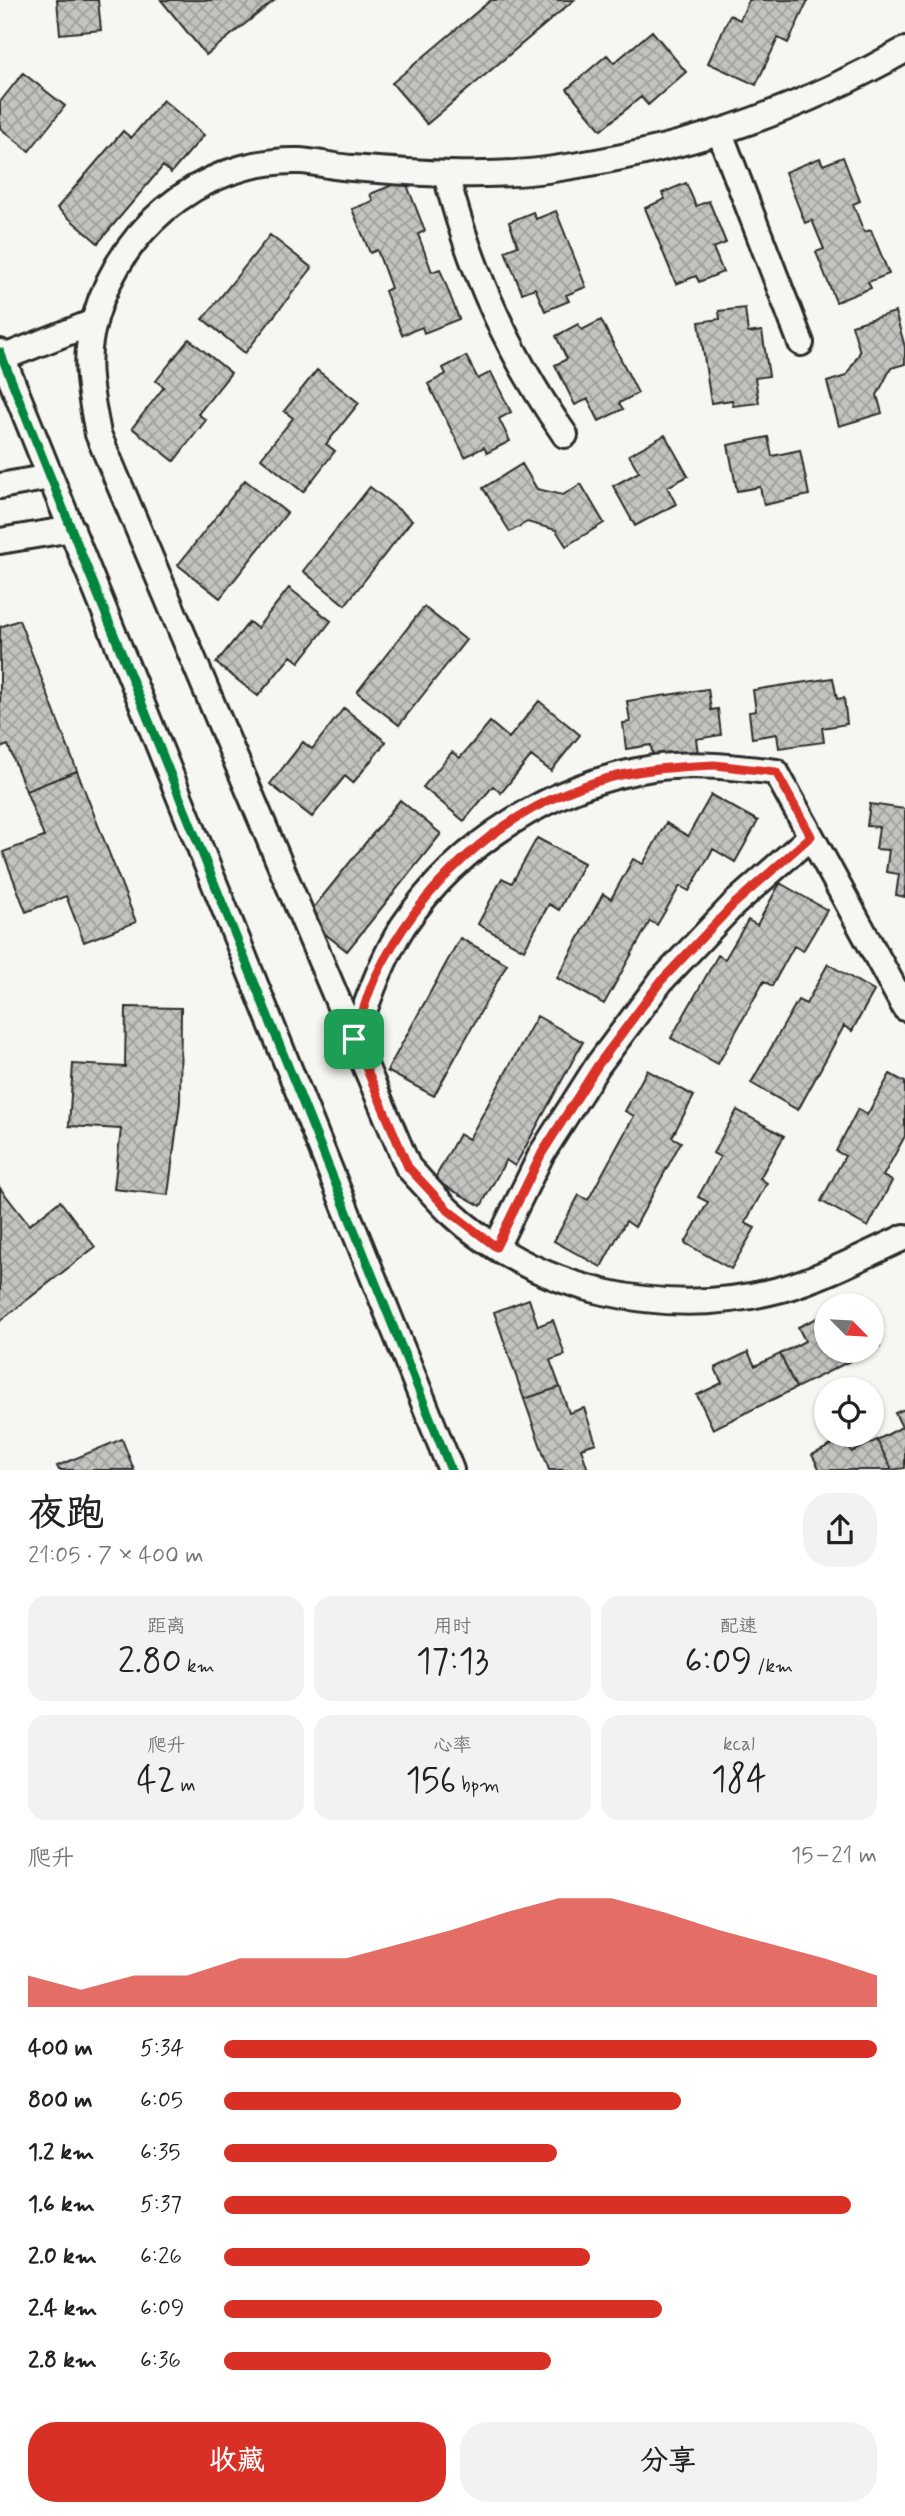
<!DOCTYPE html>
<html lang="zh">
<meta charset="utf-8">
<style>
:root{--surface:#fff;--page:#f2f2f2;--text:#222;--muted:#767676;--accent:#d93025}
body{margin:0;font-family:Mynerve,"LXGW WenKai TC",sans-serif;background:var(--page);color:var(--text);height:100vh;display:flex;flex-direction:column;font-size:26px;white-space:nowrap}
*{box-sizing:border-box;margin:0}
p{font-size:23px;color:var(--muted)}
.icon{flex:none;width:38px;height:38px;fill:none;stroke:currentColor;stroke-width:2;stroke-linecap:round;stroke-linejoin:round}
.map{position:relative;height:1470px;overflow:hidden}
.drawer{display:flex;flex-direction:column;background:var(--surface);flex:1}
.drawer>*{flex:none}
.needle{width:46px;rotate:114deg}
.tools{position:absolute;left:814px;top:1293px;display:grid;gap:14px}
.tools a{display:grid;place-items:center;width:70px;height:70px;border-radius:50%;background:var(--surface);box-shadow:0 2px 5px #0004;font-size:35px}
.pin{position:absolute;display:grid;place-items:center;width:60px;height:60px;color:#fff;margin:-30px;border-radius:14px;box-shadow:0 4px 10px #0006}
.round{display:grid;place-items:center;flex:none;width:74px;height:74px;border-radius:28px;background:var(--page)}
.head{display:flex;align-items:center;justify-content:space-between;height:119px;padding:0 28px}
h1{font-size:38px;font-weight:600;line-height:52px}
.figures{display:grid;grid-template-columns:repeat(3,1fr);gap:10px;height:119px;padding:7px 28px}
.figures div{display:grid;align-content:center;border-radius:18px;background:var(--page);text-align:center}
.figures b{font-size:35px;font-weight:600}
.figures small{font-size:19px;font-weight:400}
.figures p{font-size:19px}
.chart{height:196px;padding:14px 28px}
.chart p{display:flex;justify-content:space-between}
.chart svg{width:100%;height:126px;margin-top:7px;fill:var(--accent);opacity:.7}
.primary-button{display:flex;gap:14px;margin-top:auto;padding:14px 28px}
.primary-button a{flex:1;height:80px;border-radius:28px;background:var(--accent);color:#fff;font-size:28px;font-weight:600;line-height:80px;text-align:center}
.primary-button a+a{background:var(--page);color:var(--text)}
ul{padding:0 28px;list-style:none;font-size:23px}
li{display:grid;grid-template-columns:112px 84px 1fr;align-items:center;height:52px}
li i{height:18px;border-radius:9px;background:var(--accent)}
.map>svg:first-child{display:block}
.building{fill:url(#building-cross-hatch);stroke:#2b2b2b;stroke-width:2}
.lines{fill:none;stroke-linecap:round;stroke-linejoin:round}
.minor-casing{stroke:#2b2b2b;stroke-width:30}
.minor{stroke:#f6f6f2;stroke-width:24}
.cycleway-casing{stroke:#f6f6f2;stroke-width:13}
.cycleway{stroke:#00873e;stroke-width:9}
.route-casing{stroke:#fff;stroke-width:14}
.route{stroke:#d93025;stroke-width:9}
</style>
<div class="map">
<svg width="905" height="1470" viewBox="0 0 905 1470">
<defs>
<pattern id="building-cross-hatch" width="8" height="8" patternUnits="userSpaceOnUse" patternTransform="scale(1.75)"><rect width="8" height="8" fill="#c3c3c0"/><path d="M0 0l8 8M0 8l8-8" fill="none" stroke="#9f9f9c"/></pattern>
</defs>
<rect width="100%" height="100%" fill="#f6f6f2"/>
<filter id="ink" filterUnits="userSpaceOnUse"><feTurbulence type="fractalNoise" baseFrequency=".0143" numOctaves="2"/><feDisplacementMap in="SourceGraphic" scale="14" xChannelSelector="R" yChannelSelector="G"/><feConvolveMatrix kernelMatrix="1 2 1 2 8 2 1 2 1" color-interpolation-filters="sRGB"/></filter>
<g filter="url(#ink)">
<path class="building" d="M57,0H98L101,30L60,34Z
M161,0H275L206,55Z
M491,0H574L427,124L392,83Z
M749,0H808L788,43L778,38L756,85L708,63L730,15L740,20Z
M652,31L686,72L648,105L641,97L601,130L567,89L607,55L614,63Z
M23,73L65,106L29,151L0,128V102Z
M163,100L204,135L171,173L163,166L98,243L57,208L123,131L131,138Z
M843,157L860,201L853,204L864,232L871,230L889,274L868,282L871,288L836,302L816,252L824,249L812,220L805,223L785,172L820,158L823,165Z
M405,180L425,231L418,234L432,272L440,269L459,319L424,333L422,327L402,335L385,291L391,288L377,250L370,253L352,209L373,201L370,194Z
M686,183L696,206L709,201L726,243L713,248L723,272L699,282L696,276L676,284L645,208L665,199L662,193Z
M556,211L586,287L566,295L569,301L545,311L535,288L522,293L505,251L518,246L509,222L533,212L536,219Z
M270,235L312,268L245,353L203,319Z
M745,308L748,333L762,331L769,376L755,378L759,403L733,406L732,400L711,403L699,322L720,319L719,311Z
M895,312L905,347V364L891,368L877,395L882,413L839,426L827,382L846,376L860,352L852,325Z
M601,320L638,393L619,403L623,409L599,421L588,399L575,405L555,365L567,359L556,336L578,324L582,330Z
M189,339L231,373L198,414L206,420L174,461L132,428L164,387L156,381Z
M466,356L478,379L491,372L511,412L499,419L510,441L487,453L484,447L465,457L428,384L446,374L443,368Z
M317,370L359,403L326,444L335,451L303,492L261,458L293,418L284,411Z
M665,435L688,476L667,487L676,504L635,526L613,486L639,472L629,455Z
M768,437L772,456L800,450L809,495L764,505L760,487L737,491L728,445Z
M522,464L537,489L563,495L581,484L604,523L566,546L556,530L527,522L510,532L483,488Z
M245,480L287,513L220,598L178,565Z
M370,487L412,520L345,605L303,571Z
M289,588L331,621L299,662L291,656L258,696L216,663L249,622L257,628Z
M424,607L466,640L399,725L357,692Z
M19,620L77,771L26,791L8,745L0,748V627Z
M833,678L837,699L844,698L847,724L822,728L824,742L779,748L777,734L752,738L749,712L756,711L753,690Z
M708,689L711,710L718,709L721,735L696,739L698,753L653,759L651,745L626,749L623,723L630,722L627,701Z
M539,701L580,735L551,771L531,756L501,793L493,786L464,821L423,787L452,752L460,758L490,722L509,738Z
M344,708L386,742L353,783L345,776L312,817L270,784L303,742L312,749Z
M77,771L136,922L84,942L66,896L26,912L3,852L44,837L26,791Z
M711,795L758,821L735,862L713,849L689,891L680,886L657,925L650,921L604,1004L557,978L603,894L611,899L633,859L643,864L666,823L688,836Z
M400,800L441,834L347,951L305,918Z
M870,804L905,809V897L896,895L899,874L886,872L889,850L876,849L879,827L867,826Z
M537,838L584,863L559,910L549,904L524,950L478,924L502,878L512,883Z
M780,883L827,910L803,951L794,946L772,986L764,981L718,1064L671,1038L718,955L725,959L748,920L757,925Z
M460,938L507,964L434,1096L387,1071Z
M828,964L874,991L852,1031L844,1026L798,1110L751,1083L798,1000L806,1004Z
M126,1007L181,1008L180,1102L168,1195L114,1189L121,1129L69,1126L73,1064L125,1067Z
M537,1016L583,1042L515,1166L506,1160L481,1206L434,1180L459,1134L469,1139Z
M647,1070L694,1096L672,1137L681,1142L635,1227L626,1221L601,1267L554,1241L579,1195L588,1200L634,1116L625,1111Z
M890,1074L905,1082V1136L883,1176L892,1181L868,1227L821,1201L845,1156L836,1151L858,1109L867,1115Z
M737,1110L784,1136L760,1178L767,1183L745,1223L755,1228L731,1269L685,1243L708,1202L698,1197L720,1157L713,1153Z
M0,1188L29,1225L60,1201L95,1247L0,1321Z
M529,1299L538,1326L553,1320L565,1355L550,1360L560,1387L524,1399L494,1312Z
M826,1314V1351H870L796,1388L780,1354L805,1341L798,1327Z
M872,1330L880,1346L872,1350Z
M748,1352L755,1366L780,1354L796,1388L713,1429L697,1395L722,1383L715,1368Z
M560,1387L569,1413L584,1408L596,1443L581,1448L588,1470H549L524,1399Z
M905,1409V1468L892,1470L877,1440L902,1427L895,1413Z
M845,1438L852,1452L877,1440L892,1470H817L819,1468L812,1455Z
M122,1439L134,1470H59L57,1466Z"/>
<g class="lines">
<g class="minor-casing">
<path id="minor" d="M905,50C788,116 680,151 547,170C484,178 415,173 352,168C334,167 317,162 300,161C197,158 110,237 91,335C84,368 92,401 98,434L408,1167C421,1181 434,1196 448,1210C536,1293 667,1320 782,1289C824,1277 865,1255 905,1237
M720,133L801,343
M446,174C470,270 509,355 565,435
M0,352L451,1470
M2,358L94,322
M0,486L50,477
M0,541L72,529
M354,1039C368,1000 381,961 403,926C460,842 553,784 653,768C694,762 735,767 776,772L905,1008
M496,1247L542,1153L598,1065L661,981L733,905L811,836"/>
</g>
<use href="#minor" class="minor"/>
<g class="cycleway-casing">
<path id="cycleway" d="M0,352L451,1470"/>
</g>
<use href="#cycleway" class="cycleway"/>
</g>
</g>
<g class="lines" filter="url(#ink)">
<g class="route-casing">
<path id="route" d="M715,765L776,772L811,836L733,905L661,981L598,1065L542,1153L496,1247L449,1211L408,1167L354,1039C361,1019 366,997 375,978C419,887 497,813 595,782C634,769 675,767 715,765Z"/>
</g>
<use href="#route" class="route"/>
</g>
</svg>
<div class="tools">
<a><svg class="needle" viewBox="-14 -14 28 28"><path d="M0-13l5 13h-10z" fill="#e53935"/><path d="M0 13l5-13h-10z" fill="#767676"/></svg></a>
<a><svg class="icon" aria-label="locate" viewBox="0 0 24 24"><circle cx="12" cy="12" r="6"/><path d="M12 2v4M12 18v4M2 12h4M18 12h4"/></svg></a>
</div>
<div class="pin" style="left:354px;top:1039px;background:#1e9e55"><svg class="icon" aria-label="arrive" viewBox="0 0 24 24"><path d="M6 21V4h12l-3 4 3 4H6"/></svg></div>
</div>
<section class="drawer">
<div class="head"><div><h1>夜跑</h1><p>21:05 · 7 × 400 m</p></div><a class="round"><svg class="icon" aria-label="share" viewBox="0 0 24 24"><path d="M12 15V3M7 8l5-5 5 5M5 13v7h14v-7"/></svg></a></div>
<div class="figures">
<div><p>距离</p><b>2.80<small> km</small></b></div>
<div><p>用时</p><b>17:13</b></div>
<div><p>配速</p><b>6:09<small> /km</small></b></div>
</div>
<div class="figures">
<div><p>爬升</p><b>42<small> m</small></b></div>
<div><p>心率</p><b>156<small> bpm</small></b></div>
<div><p>kcal</p><b>184</b></div>
</div>
<div class="chart"><p><span>爬升</span>15–21 m</p>
<svg viewBox="0 0 160 44" preserveAspectRatio="none"><path d="M0 44V33L10 38L20 33L30 33L40 27L50 27L60 27L70 22L80 17L90 11L100 6L110 6L120 11L130 17L140 22L150 27L160 33V44z"/></svg>
</div>
<ul>
<li><b>400 m</b>5:34<i style="width:100%"></i></li>
<li><b>800 m</b>6:05<i style="width:70%"></i></li>
<li><b>1.2 km</b>6:35<i style="width:51%"></i></li>
<li><b>1.6 km</b>5:37<i style="width:96%"></i></li>
<li><b>2.0 km</b>6:26<i style="width:56%"></i></li>
<li><b>2.4 km</b>6:09<i style="width:67%"></i></li>
<li><b>2.8 km</b>6:36<i style="width:50%"></i></li>
</ul>
<div class="primary-button"><a>收藏</a><a>分享</a></div>
</section>
